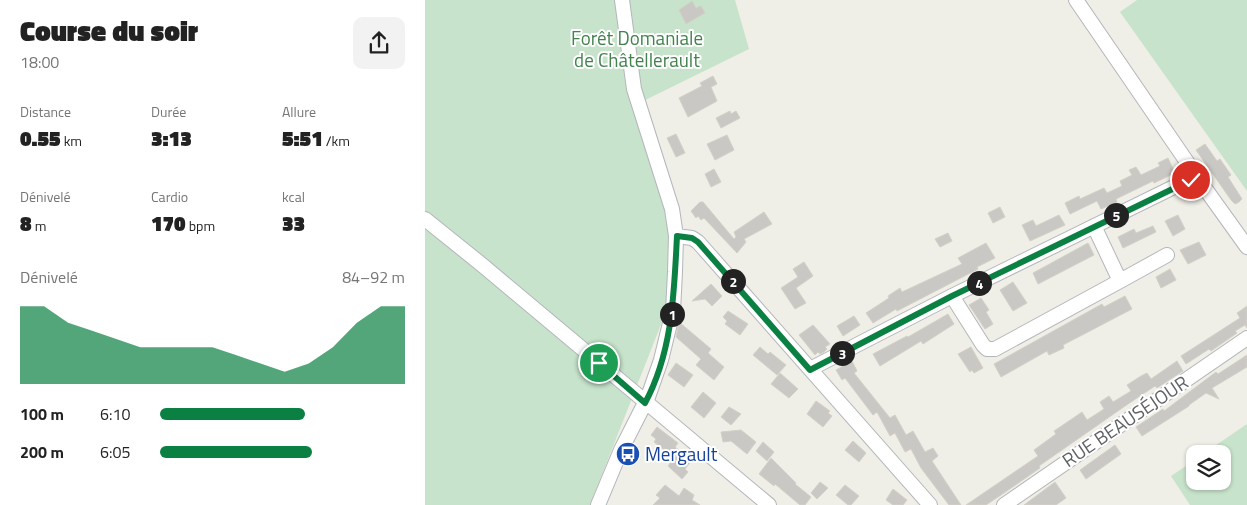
<!DOCTYPE html>
<html lang="fr">
<meta charset="utf-8">
<style>
:root{--surface:#fff;--page:#f2f2f2;--text:#222;--muted:#767676;--accent:#0b8043}
body{margin:0;font-family:"Titillium Web",sans-serif;background:var(--page);color:var(--text);height:100vh;display:flex;flex-direction:column;font-size:19px;white-space:nowrap}
*{box-sizing:border-box;margin:0}
p{font-size:16px;color:var(--muted)}
.icon{flex:none;width:28px;height:28px;fill:none;stroke:currentColor;stroke-width:2;stroke-linecap:round;stroke-linejoin:round}
.map{position:relative;flex:1;overflow:hidden}
.side{display:flex;flex-direction:column;background:var(--surface);width:425px}
.side>*{flex:none}
.buttons{position:absolute;left:761px;top:445px;display:grid;gap:10px}
.buttons a{display:grid;place-items:center;width:45px;height:45px;border-radius:10px;background:var(--surface);box-shadow:0 1px 4px #0004;font-size:25px}
.pin{position:absolute;display:grid;place-items:center;width:42px;height:42px;color:#fff;margin:-21px;border:2px solid #fff;border-radius:50%;box-shadow:0 1px 5px #0007}
.km{position:absolute;width:25px;height:25px;margin:-12px;border-radius:50%;background:#222;color:#fff;font-size:14px;line-height:25px;text-align:center}
.round{display:grid;place-items:center;flex:none;width:52px;height:52px;border-radius:10px;background:var(--page)}
.head{display:flex;align-items:center;justify-content:space-between;height:85px;padding:0 20px}
h1{font-size:28px;font-weight:800;line-height:38px}
.metrics{display:grid;grid-template-columns:repeat(3,1fr);gap:8px;height:85px;padding:5px 20px}
.metrics div{display:grid;align-content:center}
.metrics b{font-size:21px;font-weight:800}
.metrics small{font-size:14px;font-weight:400}
.metrics p{font-size:14px}
.chart{height:140px;padding:10px 20px}
.chart p{display:flex;justify-content:space-between}
.chart svg{width:100%;height:90px;margin-top:5px;fill:var(--accent);opacity:.7}
ul{padding:0 20px;list-style:none;font-size:16px}
li{display:grid;grid-template-columns:80px 60px 1fr;align-items:center;height:38px}
li i{height:12px;border-radius:6px;background:var(--accent)}
main{display:flex;flex:1;min-height:0}
.map>svg:first-child{display:block}
.green{fill:#c7e3cb}
.building{fill:#cac8c4;stroke:#d3d1c6}
.lines{fill:none;stroke-linecap:round;stroke-linejoin:round}
.minor-casing{stroke:#b4b6ba;stroke-width:16}
.minor{stroke:#fff;stroke-width:14}
.route-casing{stroke:#fff;stroke-width:10}
.route{stroke:#0b8043;stroke-width:6}
.labels{text-anchor:middle;stroke-width:4;stroke-linejoin:round;paint-order:stroke}
.park-label{font-size:19px;fill:#41824d;stroke:#fff}
.street-label{font-size:19px;fill:#5f6165;stroke:#fff}
.transit-label{font-size:19px;fill:#164399;stroke:#fff;text-anchor:start}
</style>
<main>
<section class="side">
<div class="head"><div><h1>Course du soir</h1><p>18:00</p></div><a class="round"><svg class="icon" aria-label="share" viewBox="0 0 24 24"><path d="M12 15V3M7 8l5-5 5 5M5 13v7h14v-7"/></svg></a></div>
<div class="metrics">
<div><p>Distance</p><b>0.55<small> km</small></b></div>
<div><p>Durée</p><b>3:13</b></div>
<div><p>Allure</p><b>5:51<small> /km</small></b></div>
</div>
<div class="metrics">
<div><p>Dénivelé</p><b>8<small> m</small></b></div>
<div><p>Cardio</p><b>170<small> bpm</small></b></div>
<div><p>kcal</p><b>33</b></div>
</div>
<div class="chart"><p><span>Dénivelé</span>84–92 m</p>
<svg viewBox="0 0 160 44" preserveAspectRatio="none"><path d="M0 44V6L10 6L20 14L30 18L40 22L50 26L60 26L70 26L80 26L90 30L100 34L110 38L120 34L130 26L140 14L150 6L160 6V44z"/></svg>
</div>
<ul>
<li><b>100 m</b>6:10<i style="width:59%"></i></li>
<li><b>200 m</b>6:05<i style="width:62%"></i></li>
</ul>
</section>
<div class="map">
<svg width="822" height="505" viewBox="0 0 822 505">
<rect width="100%" height="100%" fill="#efeee7"/>
<path class="green" d="M0,0H310L324,49L210,105L242,214L247,240L242,309L165,505H0Z
M712,0H822V191L695,12Z
M822,424V505H765L746,476L770,460V481H798V454H778Z"/>
<path class="building" d="M267,1L271,8L276,6L280,13L261,24L254,10Z
M288,76L292,84L286,87L292,101L263,117L254,98L277,86L275,83Z
M305,111L306,114L311,111L315,118L296,128L291,118Z
M251,134L260,153L251,157L242,138Z
M302,135L309,150L290,160L282,144Z
M780,144L792,161L795,159L806,175L803,177L817,199L814,202L810,204L806,200L771,150Z
M743,158L750,173L729,183L728,181L691,199L692,202L676,209L672,201L645,214L640,203L654,196L655,199L679,188L682,193L697,186L695,181L707,175L704,170L711,167L716,175L735,166L733,163Z
M289,169L296,182L286,187L280,174Z
M275,202H278L309,239L311,237L309,232L339,212L347,224L319,239L321,242L312,253L279,218L276,220L273,216L271,218L266,211Z
M575,207L580,217L568,223L563,213Z
M634,215L640,225L605,241L597,225L608,220L611,226Z
M753,215L760,229L748,236L740,221Z
M728,226L731,232L698,248L693,237L709,229L711,233Z
M523,233L527,241L515,247L510,239Z
M774,242L781,255L763,264L755,250Z
M561,243L570,258L552,267L553,269L472,311L471,309L448,323L441,313L464,298L463,296L475,288L477,292L537,264L533,258Z
M663,243L669,255L613,284L608,273Z
M379,262L388,276L371,288L381,303L370,309L356,288L373,277L368,269Z
M745,269L751,280L736,288L731,277Z
M588,282L602,303L588,311L575,290Z
M286,284L297,296L287,306L280,299L267,301Z
M700,296L707,309L638,345L639,348L624,355L622,351L576,377L569,364L677,304L679,307Z
M556,298L564,310L561,312L568,324L560,329L544,305Z
M822,306V328L820,325L810,331L812,333L786,351L784,349L761,364L756,356L815,318L812,313Z
M303,311L323,324L315,335L300,324L302,321L298,317Z
M523,314L529,324L498,344L496,341L455,366L448,354L482,336L483,337Z
M429,316L435,325L418,336L412,326Z
M254,322L286,349L283,353L299,367L289,380L271,365L276,359L251,337Z
M388,325L405,344L400,347L402,349L399,352L395,354L393,352L390,355L374,335Z
M335,347L343,354L345,352L361,365L352,375L328,355Z
M546,347L558,368L549,373L547,370L545,372L533,354Z
M822,355V367L787,388L794,399L781,393L764,405V406L717,436L711,427L738,409L739,411L791,372L793,374Z
M427,361L432,371L429,373L465,418L470,415L481,435L488,431L500,452L508,448L513,456L507,461L536,505H524L496,468L486,449L480,452L470,433L465,436L452,412L448,415L420,378L417,380L411,370Z
M752,361L758,371L732,388L730,386L703,404L614,466L615,468L579,493L561,505H541L613,456L609,450L631,434L629,431L638,425L657,412L662,420L679,409L675,402L684,396L688,402L706,391L702,385L716,376L722,373L726,379Z
M251,363L268,375L259,387L243,375Z
M355,373L373,389L364,398L346,384Z
M278,392L291,403L279,418L266,407Z
M391,401L405,411L403,413L407,416L398,427L382,414Z
M304,407L316,414L306,425L296,417Z
M232,427L253,443L250,447L267,460L260,469L263,472L257,479L243,466L249,458L229,442L231,439L226,435Z
M316,430L331,442L322,454L306,441L298,442L296,432Z
M428,441L441,453L434,462L420,450Z
M338,442L349,452L342,461L331,451Z
M690,445L696,454L661,479L655,470Z
M346,458L371,483L370,484L386,497L380,505H375L350,484L349,486L334,474Z
M395,482L403,488L392,499L386,493Z
M630,482L641,498L631,505H599Z
M240,485L254,496L259,488L269,495L267,500L275,505H228L235,498L231,495Z
M420,485L434,496L426,505H423L411,495Z
M468,489L482,500L478,505H468L461,500Z"/>
<g class="lines">
<g class="minor-casing">
<path id="minor" d="M651,0L762,162L771,181
M0,219L56,264L344,505
M251,236L267,238L273,242L505,505
M695,281L742,255
M527,296L558,345L562,349H570L695,281L669,226
M385,369L527,296L761,181H771L779,187L822,247
M173,505L196,450L223,397L236,360L248,311L250,272L251,236L247,209L209,89L197,0
M579,505L822,338"/>
</g>
<use href="#minor" class="minor"/>
</g>
<g class="lines">
<g class="route-casing">
<path id="route" d="M174,363L220,403C248,351 249,292 252,236L267,238L273,242L385,370L527,296L766,180"/>
</g>
<use href="#route" class="route"/>
</g>
<defs>
<g id="bus-disc" transform="scale(1.25)"><circle r="9.5" fill="#1a4fb4" stroke="#fff"/><path d="M-5-6H5V4H4V6H2V4H-2V6H-4V4H-5ZM-3.5-4V0h7V-4ZM-3.5 1.2v1.5H-2V1.2ZM2 1.2v1.5H3.5V1.2Z" fill="#fff"/></g>
</defs>
<g fill-rule="evenodd">
<use href="#bus-disc" x="203" y="454"/>
</g>
<g class="labels">
<g class="park-label">
<text x="212" y="45">Forêt Domaniale<tspan x="212" dy="22">de Châtellerault</tspan></text>
</g>
<g class="street-label">
<text transform="translate(700 421) rotate(-34)" y="7">RUE BEAUSÉJOUR</text>
</g>
<g class="transit-label">
<text x="220" y="461">Mergault</text>
</g>
</g>
</svg>
<div class="buttons">
<a><svg class="icon" aria-label="layers" viewBox="0 0 24 24"><path d="M12 4l9 5-9 5-9-5zM3 14l9 5 9-5"/></svg></a>
</div>
<div class="pin" style="left:174px;top:363px;background:#1e9e55"><svg class="icon" aria-label="arrive" viewBox="0 0 24 24"><path d="M6 21V4h12l-3 4 3 4H6"/></svg></div>
<div class="pin" style="left:766px;top:180px;background:#d93025"><svg class="icon" aria-label="check" viewBox="0 0 24 24"><path d="M5 12l5 5 9-10"/></svg></div>
<b class="km" style="left:247px;top:314px">1</b>
<b class="km" style="left:308px;top:281px">2</b>
<b class="km" style="left:417px;top:353px">3</b>
<b class="km" style="left:554px;top:283px">4</b>
<b class="km" style="left:691px;top:215px">5</b>
</div>
</main>
